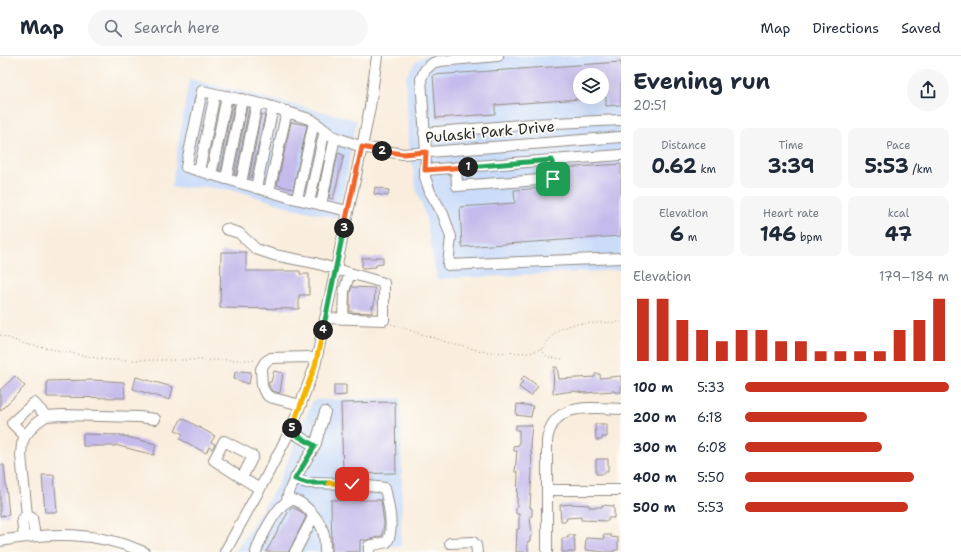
<!DOCTYPE html>
<meta charset="utf-8">
<style>
:root{--surface:#fff;--page:#f6f6f7;--text:#1f2937;--muted:#747a83;--line:#e0e1e3;--accent:#c8321e}
body{margin:0;font-family:"Shantell Sans",sans-serif;background:var(--page);color:var(--text);height:100vh;display:flex;flex-direction:column;font-size:15px;white-space:nowrap}
*{box-sizing:border-box;margin:0}
p{font-size:13px;color:var(--muted)}
.icon{flex:none;width:22px;height:22px;fill:none;stroke:currentColor;stroke-width:2;stroke-linecap:round;stroke-linejoin:round}
.map{position:relative;flex:1;overflow:hidden}
.panel{display:flex;flex-direction:column;background:var(--surface);width:340px}
.panel>*{flex:none}
.tools{position:absolute;left:573px;top:12px;display:grid;gap:8px}
.tools a{display:grid;place-items:center;width:36px;height:36px;border-radius:50%;background:var(--surface);box-shadow:0 4px 16px #0002;font-size:20px}
.pin{position:absolute;display:grid;place-items:center;width:34px;height:34px;color:#fff;margin:-17px;border-radius:8px;box-shadow:0 2px 6px #0006}
.km{position:absolute;width:20px;height:20px;margin:-10px;border-radius:50%;background:#222;color:#fff;font-size:11px;line-height:20px;text-align:center}
.round{display:grid;place-items:center;flex:none;width:42px;height:42px;border-radius:21px;background:var(--page)}
.headline{display:flex;align-items:center;justify-content:space-between;height:68px;padding:0 12px}
h1{font-size:22px;font-weight:700;line-height:30px}
.figures{display:grid;grid-template-columns:repeat(3,1fr);gap:6px;height:68px;padding:4px 12px}
.figures div{display:grid;align-content:center;border-radius:8px;background:var(--page);text-align:center}
.figures b{font-size:20px;font-weight:700}
.figures small{font-size:11px;font-weight:400}
.figures p{font-size:11px}
.chart{height:112px;padding:8px 12px}
.chart p{display:flex;justify-content:space-between}
.chart svg{width:100%;height:72px;margin-top:4px;stroke:var(--accent);stroke-width:6}
ul{padding:0 12px;list-style:none;font-size:13px}
li{display:grid;grid-template-columns:64px 48px 1fr;align-items:center;height:30px}
li i{height:10px;border-radius:5px;background:var(--accent)}
header{display:flex;align-items:center;gap:24px;box-sizing:border-box;height:56px;padding:0 20px;background:var(--surface);border-bottom:1px solid var(--line)}
header strong{font-size:19px}
nav{display:flex;gap:22px;margin-inline-start:auto;font-size:14px}
.search{width:280px;height:36px;background:var(--page);display:flex;align-items:center;gap:10px;box-sizing:border-box;padding:0 14px;border-radius:22px;color:var(--muted);font-size:15px}
main{display:flex;flex:1;min-height:0}
.map>svg:first-child{display:block}
.built{fill:#cadcf9;fill-rule:evenodd}
.building{fill:#c4baeb}
.lines{fill:none;stroke-linecap:round;stroke-linejoin:round}
.minor-casing{stroke:#928c84;stroke-width:12}
.path{stroke:#928c84;stroke-width:1;stroke-dasharray:1 3;stroke-linecap:butt}
.minor{stroke:#fff;stroke-width:10}
.split-1-casing{stroke:#fff;stroke-width:8}
.split-2-casing{stroke:#fff;stroke-width:8}
.split-3-casing{stroke:#fff;stroke-width:8}
.split-4-casing{stroke:#fff;stroke-width:8}
.split-5-casing{stroke:#fff;stroke-width:8}
.split-6-casing{stroke:#fff;stroke-width:8}
.split-7-casing{stroke:#fff;stroke-width:8}
.split-1{stroke:#22a559;stroke-width:5}
.split-2{stroke:#f0652b;stroke-width:5}
.split-3{stroke:#f0652b;stroke-width:5}
.split-4{stroke:#22a559;stroke-width:5}
.split-5{stroke:#f5b400;stroke-width:5}
.split-6{stroke:#22a559;stroke-width:5}
.split-7{stroke:#f5b400;stroke-width:5}
.labels{text-anchor:middle;stroke-width:3.5;stroke-linejoin:round;paint-order:stroke}
.street-label{font-size:15px;fill:#2b2b2b;stroke:#fdfcf7}
</style>
<header>
<strong>Map</strong>
<div class="search"><svg class="icon" aria-label="search" viewBox="0 0 24 24"><circle cx="10" cy="10" r="6"/><path d="M15 15l6 6"/></svg>Search here</div>
<nav><a>Map</a><a>Directions</a><a>Saved</a></nav>
</header>
<main>
<div class="map">
<svg width="621" height="496" viewBox="0 0 621 496">
<rect width="100%" height="100%" fill="#fdfcf7"/>
<filter id="ink" filterUnits="userSpaceOnUse"><feTurbulence type="fractalNoise" baseFrequency=".025" numOctaves="2"/><feDisplacementMap in="SourceGraphic" scale="8" xChannelSelector="R" yChannelSelector="G"/><feConvolveMatrix kernelMatrix="1 2 1 2 8 2 1 2 1" color-interpolation-filters="sRGB"/></filter>
<filter id="wash" filterUnits="userSpaceOnUse"><feTurbulence type="fractalNoise" baseFrequency=".012" numOctaves="4" result="noise"/><feDisplacementMap in="SourceGraphic" scale="16" xChannelSelector="R" yChannelSelector="G"/><feGaussianBlur stdDeviation="0.9" result="paint"/><feColorMatrix in="noise" values="0 0 0 0 0 0 0 0 0 0 0 0 0 0 0 0 0 1.4 0 .05"/><feComposite in="paint" operator="in"/></filter>
<g filter="url(#wash)">
<rect width="100%" height="100%" fill="#f9eddd"/>
<path class="built" d="M425,0H621V214L437,223L425,158L416,132L409,86L406,21L416,5ZM580,19H602V41H580Z
M189,23L357,64L338,162L292,152L235,134L204,131L171,132Z
M400,342L402,423L401,490L363,491V496H235L278,428L313,344Z"/>
<g id="blocks">
<path class="building" d="M621,6V49L606,50V41H602V19H580V43L495,49V58L436,62L433,19Z
M232,48L234,49L221,114H219Z
M247,51L249,52L236,119L234,118Z
M261,58L265,59L251,122H249Z
M291,66L307,69L293,133L277,129Z
M338,97L344,99L333,143L329,142Z
M621,108V180L462,191L460,151L515,147L514,134L562,131L560,112Z
M375,131L389,134L388,140L374,138Z
M221,196H246V215H300V218H309V239H299V253L220,252Z
M376,201H383V208L376,209V211L362,212V202H376Z
M352,231L375,232L374,250H372V257L350,256V236Z
M554,311H557L559,323L595,321V318H600V322L621,320V336H614V335L585,337L573,335L553,338Z
M241,315L251,316L249,328L234,323L235,316L240,317Z
M274,315L283,317L280,337L272,335L269,329V326H271Z
M15,320L25,330L0,355V334Z
M524,320L538,330L531,340L519,331L523,326L521,324Z
M136,321L173,331L170,344L133,333Z
M93,324L124,326L125,342L47,341V325Z
M334,329H346V339L334,340Z
M395,346L396,417L343,418L341,347Z
M517,348L533,350L531,361L516,359Z
M182,362L215,380L211,386L215,388L212,393L209,391L206,397L180,383L183,378L175,374Z
M595,368H607V381H602V384H596Z
M516,369H532L530,389H531L532,416L530,452H532V460H530L532,481H530V485H528V496H516L517,473H519V458H516V452H517L518,416H515L517,395H514L513,390L519,389V374H516Z
M83,378L119,379L156,388L154,399L115,389V390H83Z
M596,403H608V416H604V418H596Z
M0,409H4L9,459L0,460Z
M42,419H54L57,456H45Z
M331,444H381L384,468L382,480L367,484H360V496H332Z
M572,448L589,449V451H602V449L614,450V462H608V465L581,464V461L567,462L566,465H561L560,449Z
M291,451L302,456L306,461L289,495L288,496H266Z
M568,479H574L575,496H562V482H568Z
M603,479H611V481L618,482V494H614V496H605L585,494L586,482L604,483Z"/>
</g>
</g>
<g filter="url(#ink)">
<use href="#blocks" fill-opacity="0" stroke="#928c84" stroke-width="1"/>
<g class="lines">
<g class="minor-casing">
<path id="minor" d="M498,0L439,5L433,7L425,14L421,23L426,96L425,121L430,136L443,158L451,181L448,209L621,202
M424,77L532,68L621,64
M552,104L621,99
M425,114L552,104L553,123L457,130L456,111
M199,115L215,38
M211,119L227,40
M226,123L242,43
M241,127L257,47
M256,132L273,51
M269,135L287,55
M297,143L314,66
M309,146L325,74
M321,149L335,81
M348,155L292,142L186,111L202,35L266,49L312,64L332,80L362,91L403,98L621,81
M226,173L239,177L256,193L274,199L315,207L384,227V264L325,262
M343,263L344,235L350,217
M301,349L273,342L268,340L264,335L262,330L261,313L265,306L271,302L308,301L316,304
M25,380L12,367L34,347L46,360
M315,390L325,356
M242,422L214,404L224,385L253,400L242,422L260,433
M295,423L307,427L352,428L385,432C388,447 395,473 387,486L369,490V496
M547,434H621
M287,445C287,432 307,403 315,390L290,375
M27,459L21,399L22,388L25,380L35,368L46,360L62,359L139,361L155,363
M27,459L32,462L35,480
M24,481L22,463L27,459
M0,485C50,476 96,475 144,496
M450,487L473,486L476,489L477,496
M225,496L264,425L292,371L315,310L362,91L370,51L377,0
M256,496C260,483 276,451 288,445C300,439 320,465 323,475C325,481 325,489 325,496
M295,496L312,463V458
M547,496V385C552,345 591,352 621,353"/>
</g>
<path class="path" d="M391,268L452,288L486,296L530,297L541,293L558,274L574,268L621,266
M0,279L25,288L107,304H256
M541,293L547,301L562,303"/>
<use href="#minor" class="minor"/>
</g>
</g>
<g class="lines" filter="url(#ink)">
<g class="split-1-casing">
<path id="split-1" d="M468,111L552,104L553,123"/>
</g>
<g class="split-2-casing">
<path id="split-2" d="M382,95L403,98L426,96L425,114L468,111"/>
</g>
<g class="split-3-casing">
<path id="split-3" d="M344,172L362,91L382,95"/>
</g>
<g class="split-4-casing">
<path id="split-4" d="M323,274L344,172"/>
</g>
<g class="split-5-casing">
<path id="split-5" d="M292,372L315,310L323,274"/>
</g>
<g class="split-6-casing">
<path id="split-6" d="M292,372L290,375L315,390L295,423L307,427H329"/>
</g>
<g class="split-7-casing">
<path id="split-7" d="M329,427L352,428"/>
</g>
<use href="#split-1" class="split-1"/>
<use href="#split-2" class="split-2"/>
<use href="#split-3" class="split-3"/>
<use href="#split-4" class="split-4"/>
<use href="#split-5" class="split-5"/>
<use href="#split-6" class="split-6"/>
<use href="#split-7" class="split-7"/>
</g>
<g class="labels">
<g class="street-label">
<text transform="translate(490 76) rotate(-5)" y="5">Pulaski Park Drive</text>
</g>
</g>
</svg>
<div class="tools">
<a><svg class="icon" aria-label="layers" viewBox="0 0 24 24"><path d="M12 4l9 5-9 5-9-5zM3 14l9 5 9-5"/></svg></a>
</div>
<div class="pin" style="left:553px;top:123px;background:#1e9e55"><svg class="icon" aria-label="arrive" viewBox="0 0 24 24"><path d="M6 21V4h12l-3 4 3 4H6"/></svg></div>
<div class="pin" style="left:352px;top:428px;background:#d93025"><svg class="icon" aria-label="check" viewBox="0 0 24 24"><path d="M5 12l5 5 9-10"/></svg></div>
<b class="km" style="left:468px;top:111px">1</b>
<b class="km" style="left:382px;top:95px">2</b>
<b class="km" style="left:344px;top:172px">3</b>
<b class="km" style="left:323px;top:274px">4</b>
<b class="km" style="left:292px;top:372px">5</b>
</div>
<section class="panel">
<div class="headline"><div><h1>Evening run</h1><p>20:51</p></div><a class="round"><svg class="icon" aria-label="share" viewBox="0 0 24 24"><path d="M12 15V3M7 8l5-5 5 5M5 13v7h14v-7"/></svg></a></div>
<div class="figures">
<div><p>Distance</p><b>0.62<small> km</small></b></div>
<div><p>Time</p><b>3:39</b></div>
<div><p>Pace</p><b>5:53<small> /km</small></b></div>
</div>
<div class="figures">
<div><p>Elevation</p><b>6<small> m</small></b></div>
<div><p>Heart rate</p><b>146<small> bpm</small></b></div>
<div><p>kcal</p><b>47</b></div>
</div>
<div class="chart"><p><span>Elevation</span>179–184 m</p>
<svg viewBox="0 0 160 44" preserveAspectRatio="none"><path d="M5 44V6M15 44V6M25 44V19M35 44V25M45 44V32M55 44V25M65 44V25M75 44V32M85 44V32M95 44V38M105 44V38M115 44V38M125 44V38M135 44V25M145 44V19M155 44V6"/></svg>
</div>
<ul>
<li><b>100 m</b>5:33<i style="width:100%"></i></li>
<li><b>200 m</b>6:18<i style="width:60%"></i></li>
<li><b>300 m</b>6:08<i style="width:67%"></i></li>
<li><b>400 m</b>5:50<i style="width:83%"></i></li>
<li><b>500 m</b>5:53<i style="width:80%"></i></li>
</ul>
</section>
</main>
